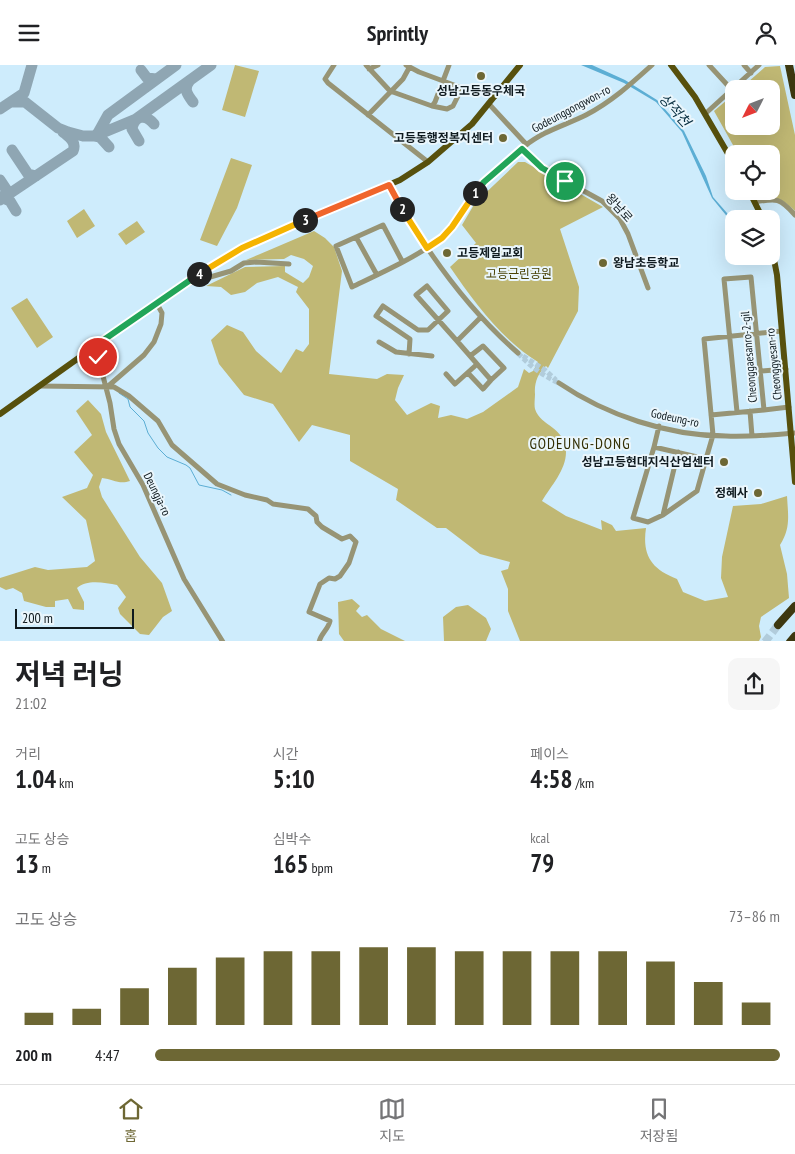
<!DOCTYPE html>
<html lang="ko">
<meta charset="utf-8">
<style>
:root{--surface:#fff;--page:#f6f6f6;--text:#202124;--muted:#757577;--line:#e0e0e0;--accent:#6d6734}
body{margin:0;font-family:"PT Sans Narrow","Noto Sans KR",sans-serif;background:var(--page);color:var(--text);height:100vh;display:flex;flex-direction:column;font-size:19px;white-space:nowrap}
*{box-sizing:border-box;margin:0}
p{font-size:16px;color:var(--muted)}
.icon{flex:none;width:28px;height:28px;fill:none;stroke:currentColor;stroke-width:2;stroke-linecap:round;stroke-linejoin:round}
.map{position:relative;height:576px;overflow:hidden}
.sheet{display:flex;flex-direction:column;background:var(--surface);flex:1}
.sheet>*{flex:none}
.needle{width:32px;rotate:228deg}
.buttons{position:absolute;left:725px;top:15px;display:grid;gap:10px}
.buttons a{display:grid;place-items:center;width:55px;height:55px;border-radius:10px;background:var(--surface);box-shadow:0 5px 20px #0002;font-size:25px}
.scale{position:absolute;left:15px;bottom:12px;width:119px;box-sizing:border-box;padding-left:5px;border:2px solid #0f1a1f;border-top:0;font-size:14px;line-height:18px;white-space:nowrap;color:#0f1a1f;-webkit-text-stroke:4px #eaf6fc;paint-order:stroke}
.pin{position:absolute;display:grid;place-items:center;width:42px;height:42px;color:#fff;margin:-21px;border:2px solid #fff;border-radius:50%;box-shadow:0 1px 5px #0007}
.km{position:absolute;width:25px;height:25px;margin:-12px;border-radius:50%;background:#222;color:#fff;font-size:14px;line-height:25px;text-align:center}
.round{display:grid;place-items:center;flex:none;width:52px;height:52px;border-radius:10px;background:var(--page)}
.headline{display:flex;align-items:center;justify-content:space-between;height:85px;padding:0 15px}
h1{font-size:28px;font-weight:700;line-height:38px}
.metrics{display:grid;grid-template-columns:repeat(3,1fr);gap:8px;height:85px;padding:5px 15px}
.metrics div{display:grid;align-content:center}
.metrics b{font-size:25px;font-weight:700}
.metrics small{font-size:14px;font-weight:400}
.metrics p{font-size:14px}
.chart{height:140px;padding:10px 15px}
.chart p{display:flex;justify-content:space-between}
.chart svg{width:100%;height:90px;margin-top:5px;stroke:var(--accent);stroke-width:6}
ul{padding:0 15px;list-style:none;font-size:16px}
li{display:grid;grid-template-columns:80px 60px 1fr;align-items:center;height:38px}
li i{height:12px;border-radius:6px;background:var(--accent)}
header{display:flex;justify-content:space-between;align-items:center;height:65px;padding:0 15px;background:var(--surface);font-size:22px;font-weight:700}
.tabs{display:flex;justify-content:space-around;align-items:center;height:70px;border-top:1px solid var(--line);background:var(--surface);font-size:14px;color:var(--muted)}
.tabs a{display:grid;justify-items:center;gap:2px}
.tabs .active{color:var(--accent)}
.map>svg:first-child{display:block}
.green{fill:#c0b874}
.water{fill:#5caed4}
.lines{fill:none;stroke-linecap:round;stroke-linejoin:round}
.stream{stroke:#5caed4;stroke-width:1}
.taxiway{stroke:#8fa6b3;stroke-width:11}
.minor-tunnel{stroke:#b1ccdb;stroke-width:5;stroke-dasharray:5 2.5;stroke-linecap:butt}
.highway-tunnel{stroke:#b1ccdb;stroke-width:8;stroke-dasharray:8 4;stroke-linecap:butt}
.minor{stroke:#979475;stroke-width:5}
.major{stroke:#57500d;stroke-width:6}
.highway{stroke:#3d3810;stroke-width:8}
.split-1-casing{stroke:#fff;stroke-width:10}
.split-2-casing{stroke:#fff;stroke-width:10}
.split-3-casing{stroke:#fff;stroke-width:10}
.split-4-casing{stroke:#fff;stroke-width:10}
.split-5-casing{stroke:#fff;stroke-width:10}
.split-1{stroke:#22a559;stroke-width:6}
.split-2{stroke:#f5b400;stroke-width:6}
.split-3{stroke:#f0652b;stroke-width:6}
.split-4{stroke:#f5b400;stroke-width:6}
.split-5{stroke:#22a559;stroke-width:6}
.poi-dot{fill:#6d6734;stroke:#eaf6fc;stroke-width:2}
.labels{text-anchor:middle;stroke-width:4;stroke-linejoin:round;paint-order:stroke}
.poi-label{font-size:12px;font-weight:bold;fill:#0f1a1f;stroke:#eaf6fc;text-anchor:end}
.street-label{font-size:12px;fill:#0f1a1f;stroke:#eaf6fc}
.park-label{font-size:12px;fill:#494204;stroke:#eaf6fc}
.water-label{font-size:14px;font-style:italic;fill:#092f40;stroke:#eaf6fc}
.quarter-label{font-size:15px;letter-spacing:1px;fill:#322e02;stroke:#eaf6fc}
</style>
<header><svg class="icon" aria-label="menu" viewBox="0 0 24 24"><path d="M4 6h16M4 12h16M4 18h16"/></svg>Sprintly<svg class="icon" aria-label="person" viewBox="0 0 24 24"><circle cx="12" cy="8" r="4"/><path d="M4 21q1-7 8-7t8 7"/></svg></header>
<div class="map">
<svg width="795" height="577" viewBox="0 0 795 577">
<rect width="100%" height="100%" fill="#ceecfc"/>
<path class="green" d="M235,0L259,6L245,52L222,45Z
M780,1L795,70V146C783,135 779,132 763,133L759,126H771V89H738L714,46L734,29V61H771V24H740L765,2Z
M231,93L252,100L237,143L217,181L200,175Z
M518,97H525L603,142L560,164L579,222L578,246L548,303L546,301C538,308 534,318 535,329C535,333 534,340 535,344C541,362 565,361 566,387C566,405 551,421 542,436L566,451L602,465L601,455L612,460L616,466L646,463C642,490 651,504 677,514L683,527L705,536L728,532L721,513L722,492L733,441L761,439L787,431C788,450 791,463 780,480L787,509L789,533L761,552L759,561L761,572L759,576H520L508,546V524L501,506L508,504L510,497L480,489L446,463H437L396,435L398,424L350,396V370L312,360L299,377L273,339L244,330L219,299L211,275L227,260L243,267L256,286L281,308L296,284L303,287L309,279V244L296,227L298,222L278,212L257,218L245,227L231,230L221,222L206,221L245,202L285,201V207L303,218L309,212L313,201L304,194L291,190L284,194L246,195L314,166L325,173L334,182L342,206L329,309L377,314L387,309L404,310L398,323L395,335L407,350L431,338L440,341L438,353L451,350L467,354L483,347L518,322L524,304L529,308L533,306L538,297C501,274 474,237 450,202L476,178L462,160L475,138Z
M84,144L95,161L77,173L67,156Z
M137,156L145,167L126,180L118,169Z
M27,233L53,272L37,283L11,243Z
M88,335L101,349L106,367L130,416C119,420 113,414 102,413L99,422L102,432L140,492L162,518L172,546L163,552L149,570L140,569L120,549L118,543L126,532L117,520C105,518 87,514 77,523L84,537V545L73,544L68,534L55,536V542H46L24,536L22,528L13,523L6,525L0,522V513L35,502L48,505L87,502L95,496L86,455L62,432L87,423L93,410L74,387L92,370L76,346Z
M352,534L360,541L356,546L362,552L367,550L381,564L405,576H344L339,569L338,537Z
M468,540L486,553L491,564L486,576H444L443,552L456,542Z"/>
<path class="water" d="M581,0H592L625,15L657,35L684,66L706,111L713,132L734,156V160L712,133L682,67L656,37L624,18Z"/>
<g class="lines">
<path class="stream" d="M119,328L128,334L130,342L144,356L148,368L158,383L167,392L186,400L190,403L199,420L222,425L231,430"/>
<path class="taxiway" d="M141,5L147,13L156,14
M190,15C183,24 187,29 193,37
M13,37H25L58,63L68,67L83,71H95L136,54L211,0
M0,44L24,28L32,0
M139,76L132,64C134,51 145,48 154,59
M109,82L100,72L95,71L98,68L108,50L176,0
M12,85L28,109L36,111
M0,115L6,124L5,132
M3,133L10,136L16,146
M0,135L73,86C77,77 69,72 63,67"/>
<path class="minor-tunnel" d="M518,288C531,302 542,310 559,318
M523,291L545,305L556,315"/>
<path class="highway-tunnel" d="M765,577L778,560"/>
<path class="minor" d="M334,0L325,14L328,18L428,97
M366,0L390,26L432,41L435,37L449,0
M406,0L419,7L462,23L479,25L496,31
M709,0L732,25
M744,0L751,8
M369,4L378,0
M489,39L526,79
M432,41L447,44L453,41L462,23
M705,49L759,0
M368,50L403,14L409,3
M522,84L542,103L602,136L620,154L628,169L648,223
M389,120C423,182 464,241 518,288
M755,137C777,133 780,133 795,150
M356,172L377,210
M402,196L383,160L336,181L352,222C379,209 419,191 441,173C455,162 460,146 470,133C481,120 493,110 506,99C512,93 518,86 525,81C543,66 566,60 586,50C611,37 631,19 652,0
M186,219L231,206L244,198L256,197L289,199
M379,277L396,287L432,291
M92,283L98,292L110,338L114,364L119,379L143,420L184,514L223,577
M409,289L410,274L376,251L383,241L418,265H428L448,246L427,221L416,230L457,276
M470,291L483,281L504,303L491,315L457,276L481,252
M761,306L786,304
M468,308L483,324L491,315
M446,309L455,319L475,301
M559,318C606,350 668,371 726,371C749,372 772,370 795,368
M39,321L114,322L129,331L158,356L172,380L217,419L245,430L267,435L273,439L308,444L316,451L317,457L322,462L342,474L350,471L356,477L349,498L340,511L335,514L329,513L320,519L309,547L330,556C328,565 321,568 319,577
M106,323L144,290L154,277L161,259L162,248L156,237
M764,345L789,342
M750,346L752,371
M711,350L764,345L751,212L724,214L737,347
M654,382L659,361
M706,394L697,426L663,450L648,457L633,453L654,382L706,394L713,370L704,274L782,266
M663,450L678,387"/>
<path class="major" d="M671,0L695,32L734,99
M749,126L763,154
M771,179L777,210L795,417
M0,349L181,220L242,183L400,115L428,97L472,59L520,0"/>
<path class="highway" d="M789,0L795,30
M778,560L795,541
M790,577L795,571"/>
</g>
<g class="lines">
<g class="split-1-casing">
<path id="split-1" d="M475,128L484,117L522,84L542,103L565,116"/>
</g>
<g class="split-2-casing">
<path id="split-2" d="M402,144L427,183L442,173L452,162L475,128"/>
</g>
<g class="split-3-casing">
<path id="split-3" d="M305,155L389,120L402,144"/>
</g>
<g class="split-4-casing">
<path id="split-4" d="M199,209L242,183L305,155"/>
</g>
<g class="split-5-casing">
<path id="split-5" d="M98,292L92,283L199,209"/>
</g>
<use href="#split-1" class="split-1"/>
<use href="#split-2" class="split-2"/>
<use href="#split-3" class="split-3"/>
<use href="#split-4" class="split-4"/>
<use href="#split-5" class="split-5"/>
</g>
<g class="poi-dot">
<circle cx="481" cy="11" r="5"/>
<circle cx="503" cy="73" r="5"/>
<circle cx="447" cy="188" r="5"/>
<circle cx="603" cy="198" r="5"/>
<circle cx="724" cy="397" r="5"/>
<circle cx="758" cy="428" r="5"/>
</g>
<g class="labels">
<g class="poi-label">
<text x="481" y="30" text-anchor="middle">성남고등동우체국</text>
<text x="493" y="77">고등동행정복지센터</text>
<text x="457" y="192" text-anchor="start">고등제일교회</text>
<text x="613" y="202" text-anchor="start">왕남초등학교</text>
<text x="714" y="401">성남고등현대지식산업센터</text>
<text x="748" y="432">정혜사</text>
</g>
<g class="street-label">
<text transform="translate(571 44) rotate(-28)" y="4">Godeunggongwon-ro</text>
<text transform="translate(619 143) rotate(48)" y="4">왕남로</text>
<text transform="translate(749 292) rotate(-95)" y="4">Cheonggaesanro-2-gil</text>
<text transform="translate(774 299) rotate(-96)" y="4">Cheonggyesan-ro</text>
<text transform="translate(675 353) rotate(12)" y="4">Godeung-ro</text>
<text transform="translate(157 429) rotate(64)" y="4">Deungja-ro</text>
</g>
<g class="park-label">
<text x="519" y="213">고등근린공원</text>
</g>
<g class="water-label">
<text transform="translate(675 45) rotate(48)" y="5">상적천</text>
</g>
<g class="quarter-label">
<text x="580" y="384">GODEUNG-DONG</text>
</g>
</g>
</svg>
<div class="buttons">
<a><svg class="needle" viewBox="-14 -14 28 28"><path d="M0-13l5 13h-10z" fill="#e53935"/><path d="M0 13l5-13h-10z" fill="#757577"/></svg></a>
<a><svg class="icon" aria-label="locate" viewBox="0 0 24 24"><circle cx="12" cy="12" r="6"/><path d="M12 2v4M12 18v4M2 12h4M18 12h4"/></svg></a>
<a><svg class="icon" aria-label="layers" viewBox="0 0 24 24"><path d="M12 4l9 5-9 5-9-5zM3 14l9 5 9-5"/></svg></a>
</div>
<div class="scale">200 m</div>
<div class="pin" style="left:565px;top:116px;background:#1e9e55"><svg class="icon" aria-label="arrive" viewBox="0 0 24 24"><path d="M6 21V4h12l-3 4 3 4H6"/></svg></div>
<div class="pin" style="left:98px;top:292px;background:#d93025"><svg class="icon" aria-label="check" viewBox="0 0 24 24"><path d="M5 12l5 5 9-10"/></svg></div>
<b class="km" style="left:475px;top:128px">1</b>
<b class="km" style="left:402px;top:144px">2</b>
<b class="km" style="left:305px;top:155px">3</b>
<b class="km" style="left:199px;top:209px">4</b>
</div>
<section class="sheet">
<div class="headline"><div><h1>저녁 러닝</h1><p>21:02</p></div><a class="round"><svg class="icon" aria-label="share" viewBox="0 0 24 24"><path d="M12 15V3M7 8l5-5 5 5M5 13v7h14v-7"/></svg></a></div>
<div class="metrics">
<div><p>거리</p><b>1.04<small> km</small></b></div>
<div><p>시간</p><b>5:10</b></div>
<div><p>페이스</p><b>4:58<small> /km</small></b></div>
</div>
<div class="metrics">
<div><p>고도 상승</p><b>13<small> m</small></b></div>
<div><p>심박수</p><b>165<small> bpm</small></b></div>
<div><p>kcal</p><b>79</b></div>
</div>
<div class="chart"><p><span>고도 상승</span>73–86 m</p>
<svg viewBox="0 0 160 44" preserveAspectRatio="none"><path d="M5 44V38M15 44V36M25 44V26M35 44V16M45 44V11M55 44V8M65 44V8M75 44V6M85 44V6M95 44V8M105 44V8M115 44V8M125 44V8M135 44V13M145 44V23M155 44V33"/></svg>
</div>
<ul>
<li><b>200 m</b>4:47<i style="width:100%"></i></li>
</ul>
</section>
<nav class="tabs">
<a class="active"><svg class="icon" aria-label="home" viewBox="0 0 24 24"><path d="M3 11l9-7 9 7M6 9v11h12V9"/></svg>홈</a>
<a><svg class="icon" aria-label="map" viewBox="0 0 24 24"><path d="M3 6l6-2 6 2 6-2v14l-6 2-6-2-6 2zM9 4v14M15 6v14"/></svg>지도</a>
<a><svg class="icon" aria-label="saved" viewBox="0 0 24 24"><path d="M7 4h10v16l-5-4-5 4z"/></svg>저장됨</a>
</nav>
